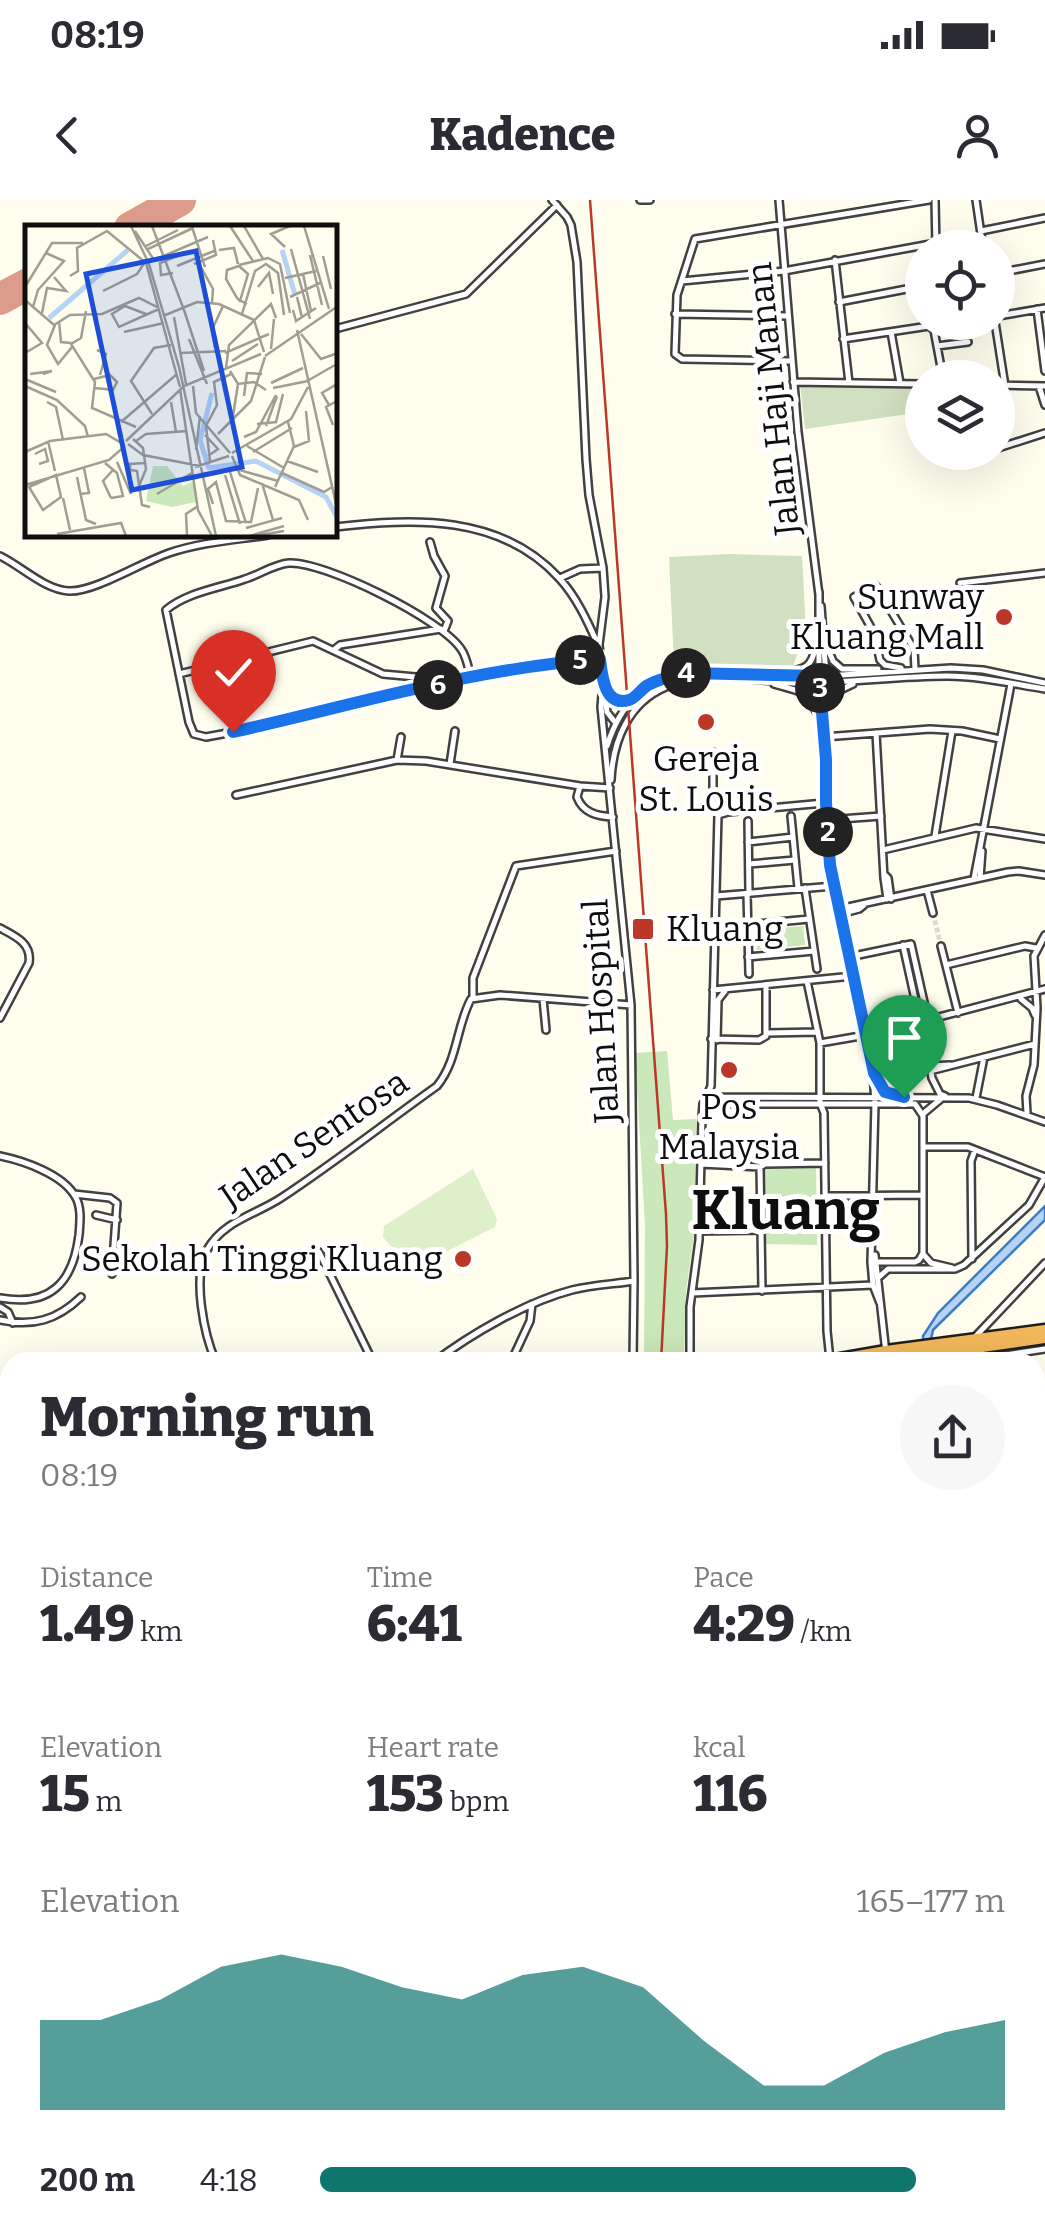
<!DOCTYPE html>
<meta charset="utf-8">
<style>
:root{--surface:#fff;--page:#f7f7f7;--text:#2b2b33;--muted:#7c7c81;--accent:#0f766e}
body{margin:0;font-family:Bitter,serif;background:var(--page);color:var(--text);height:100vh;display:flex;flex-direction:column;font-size:38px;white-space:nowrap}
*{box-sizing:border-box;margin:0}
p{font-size:32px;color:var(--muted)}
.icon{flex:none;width:55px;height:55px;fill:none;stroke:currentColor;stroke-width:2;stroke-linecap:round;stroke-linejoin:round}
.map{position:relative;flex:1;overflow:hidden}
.side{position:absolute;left:0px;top:1152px;width:1045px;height:888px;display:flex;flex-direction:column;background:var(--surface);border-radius:30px 30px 0 0;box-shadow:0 10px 40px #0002}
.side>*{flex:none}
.tools{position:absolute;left:905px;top:30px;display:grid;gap:20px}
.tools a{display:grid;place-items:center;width:110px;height:110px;border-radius:50%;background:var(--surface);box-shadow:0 10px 40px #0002;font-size:50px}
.pin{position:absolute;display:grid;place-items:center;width:85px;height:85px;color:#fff;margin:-102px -42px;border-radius:50% 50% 50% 0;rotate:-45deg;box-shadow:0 0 10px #0007}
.pin .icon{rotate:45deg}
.km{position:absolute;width:50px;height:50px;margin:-25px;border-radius:50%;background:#222;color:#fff;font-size:28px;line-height:50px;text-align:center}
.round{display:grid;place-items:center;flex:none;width:105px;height:105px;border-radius:52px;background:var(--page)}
.head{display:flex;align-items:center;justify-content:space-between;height:170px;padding:0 40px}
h1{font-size:55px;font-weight:800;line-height:75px}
.stats{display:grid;grid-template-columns:repeat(3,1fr);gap:15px;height:170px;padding:10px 40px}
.stats div{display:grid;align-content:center}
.stats b{font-size:50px;font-weight:800}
.stats small{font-size:28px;font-weight:400}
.stats p{font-size:28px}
.chart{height:280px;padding:20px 40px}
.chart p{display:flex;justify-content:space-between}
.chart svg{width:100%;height:180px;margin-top:10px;fill:var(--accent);opacity:.7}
ul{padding:0 40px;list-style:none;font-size:32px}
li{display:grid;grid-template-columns:160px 120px 1fr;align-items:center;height:75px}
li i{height:25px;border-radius:12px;background:var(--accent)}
.status{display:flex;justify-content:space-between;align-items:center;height:70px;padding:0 50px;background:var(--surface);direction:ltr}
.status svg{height:28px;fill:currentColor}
header{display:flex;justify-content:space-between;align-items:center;height:130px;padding:0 40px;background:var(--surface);font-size:45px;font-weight:800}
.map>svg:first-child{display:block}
.green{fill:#cae8b9}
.cemetery{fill:#d1e0c0}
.pitch{fill:#ddf0ca}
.water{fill:#b4d3f5;stroke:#3c7ccb;stroke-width:2.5}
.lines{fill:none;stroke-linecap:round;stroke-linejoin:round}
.canal{stroke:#b4d3f5;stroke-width:5}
.runway{stroke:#dd9b8b;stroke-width:32}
.minor-tunnel{stroke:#dbdacc;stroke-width:5;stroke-dasharray:5 2.5;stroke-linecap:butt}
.minor-casing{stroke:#414141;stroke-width:10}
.major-casing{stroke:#1f1f1f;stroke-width:12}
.highway-casing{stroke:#1f1f1f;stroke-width:15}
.minor{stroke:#fff;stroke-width:5}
.major{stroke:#f6e967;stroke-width:8}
.highway{stroke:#f2b75a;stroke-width:10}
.rail{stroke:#bb3828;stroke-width:2.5}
.route-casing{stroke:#fff;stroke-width:20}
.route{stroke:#1a73e8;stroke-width:12}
.poi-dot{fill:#bb3828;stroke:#fff;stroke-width:4}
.labels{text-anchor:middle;stroke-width:10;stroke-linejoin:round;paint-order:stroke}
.street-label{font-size:35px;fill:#0e0e0e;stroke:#fff}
.poi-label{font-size:35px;fill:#0e0e0e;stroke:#fff;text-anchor:end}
.town-label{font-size:55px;font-weight:bold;fill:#0e0e0e;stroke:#fff}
.inset-river{fill:none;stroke:#b4d3f5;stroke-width:5}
.inset-road{fill:none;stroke:#9f9e94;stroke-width:2.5}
.view{fill:#1d4ed8;fill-opacity:0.15;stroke:#1d4ed8;stroke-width:5}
.inset-edge{fill:none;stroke:#0e0e0e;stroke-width:5}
</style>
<div class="status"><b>08:19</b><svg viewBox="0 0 49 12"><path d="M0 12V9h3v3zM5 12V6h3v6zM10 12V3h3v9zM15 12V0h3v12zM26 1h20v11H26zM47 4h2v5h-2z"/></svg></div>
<header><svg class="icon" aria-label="back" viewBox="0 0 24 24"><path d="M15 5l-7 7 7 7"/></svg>Kadence<svg class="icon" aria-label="person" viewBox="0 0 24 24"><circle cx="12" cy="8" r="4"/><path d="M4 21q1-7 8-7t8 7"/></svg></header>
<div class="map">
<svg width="1045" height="2038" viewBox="0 0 1045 2038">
<rect width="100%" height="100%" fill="#fffeee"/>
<path class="green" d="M803,726L805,745L757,750L756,730Z
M667,851L673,920L696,919L695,1028L686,1091L684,1162H644L645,1026L635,853Z
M765,967H816L817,1045L764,1044Z
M141,2030H430L433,2038H137Z"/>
<path class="cemetery" d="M800,184L922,186V212L805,229Z
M729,354L802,356L806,432L793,466L674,463L669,357Z"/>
<path class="pitch" d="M473,969L497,1019L495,1027L418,1066L404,1062L383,1037L384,1026Z"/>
<path class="water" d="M1045,1006V1020L933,1130L931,1139L934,1162H925L923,1136L938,1113Z"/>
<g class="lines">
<path class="canal" d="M1035,1987H1045
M749,2038V2030"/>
<path class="runway" d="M130,28L180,0
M0,99L28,84"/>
<path class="minor-tunnel" d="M933,713L941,746"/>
<g class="minor-casing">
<path id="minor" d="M552,0L567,17L571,25L577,62L586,259L589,295L603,368L605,397L599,445L603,482L601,507L631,805L634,1081L633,1162
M640,0H650
M779,0L798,232L819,395
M935,0L936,48
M976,0L983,48
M981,31L1045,18
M835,60L849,183
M998,73L1045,64
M682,81L784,71L936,43
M839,102L922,86
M1037,109L1045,171
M675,114L787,116
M998,116L1045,108
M995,122L1005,186
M335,129L466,94L557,5
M891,132L900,183
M843,139L929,126L934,130L943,178
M937,146L968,142
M791,161L682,159L675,154L677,95L695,39L929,0
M793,182L922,184
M998,185L1045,186
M1039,186L1045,205
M998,248L1045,233
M963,253L970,252
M335,327C414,318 500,314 559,378C576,396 588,422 598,445
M430,342L434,356L445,376L436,408L448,421L444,431
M0,356C21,366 45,390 69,391C95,392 142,362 169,353C201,342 235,340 268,335
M560,378L580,369L603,368
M960,383L1045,373
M819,392V483L826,560L825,603L830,665L873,873L875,903L871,1062L873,1085L880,1103
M821,406L826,476L824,510
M827,447L833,461L842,469H878
M334,450L340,445L441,429
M901,468L885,465L880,460L874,433L854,397L876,386L914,449L915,469
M783,473C805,469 812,468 816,445
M179,474L313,441L383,474L448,480
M471,478C468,468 467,457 461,449C441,419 324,361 289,363C274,364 259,375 245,379C220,388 187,392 166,410L189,522L194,534L206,537L233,532L453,481C502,473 550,463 600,459
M774,484C811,495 805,488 822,524
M604,485L613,499L630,500
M605,495L607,512L614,521
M827,504L836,492L853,484
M876,533L884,678L887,699
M824,537L930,529L962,531L1000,539
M607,546C621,502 643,482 688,473L826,476L951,468L983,470L1045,483
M397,560L401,537
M450,564L455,531
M611,580C613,541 628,503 666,487C707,469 759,482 802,483C850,483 898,476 947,476C980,476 1013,484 1045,489
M580,586L577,597C583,613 597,616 613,617
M236,595L397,560L426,561L580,586L610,588
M718,615L728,612L824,603
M791,616L798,688
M827,620L881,616
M748,621L749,694
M935,636L952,531
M748,642L793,637
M883,650L976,628L1045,639
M749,664L795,660
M885,675L888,678L891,699
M980,678L982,651
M974,679L1011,484
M805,688L817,769
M927,690L933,713
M747,694L749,774
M716,696L834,686
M839,709L1008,672L1019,671L1045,675
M840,714L859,709L864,705
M747,725L809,719
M0,728C15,736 32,743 29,763L0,818
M903,745L920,822
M941,746L958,813
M748,757L814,751
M849,757L911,744L928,820
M946,765L1025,746L1036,748
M807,781L820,843V903L824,913L827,1131L830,1160
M713,790L853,776
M473,798V778L516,666L616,651
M543,799L546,830
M1021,799L1032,808L1035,815
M917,823L921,839L924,841
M922,823L932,878L940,894L945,896
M767,833L818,832
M867,836L1045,789
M711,839L759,840L766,836V785
M717,840L718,800L725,791
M820,843L866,835
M929,866L950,865
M930,871L1035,844
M875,876L885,892L894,895
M706,897L969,898L997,905L1045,922
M976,898L984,857
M703,904H915L923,916
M924,913L942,898
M1027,913L1026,896L1034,865L1037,808L1034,756L1045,735
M924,947H968L1045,977
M0,956C24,961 62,974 75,996C82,1007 80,1023 79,1035C73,1083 50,1107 0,1098
M701,964L760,967L765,964L825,963
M760,967L762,1091
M74,994L110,998L117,1003L112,1074
M825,996L922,995
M96,1015L117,1020
M699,1031L761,1030
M319,1052L373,1162
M923,1053V916
M923,1054L931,1063L952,1068
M875,1055L886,1153
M90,1058L113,1062
M972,1059L971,961L975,950
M877,1062H915L919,1060L923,1053
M879,1077L888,1069H955L964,1065L1029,1005L1045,977
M692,1093L873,1085
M0,1107L8,1112L13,1123
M0,1120C33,1127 57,1120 81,1097
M975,1137L1045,1063
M979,1159L1045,1149
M216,1162C204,1135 192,1077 207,1050C223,1021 255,1015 281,998C334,963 385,923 437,886C458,860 456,827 471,799L500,795L631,805
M434,1162C471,1134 526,1102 572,1090C592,1085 614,1084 634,1081
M511,1162L530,1121L532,1104
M690,1162V1107L699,1040L702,917L703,904L711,886L718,615L713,606V552
M1035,1195L1045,1193
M1035,1308L1045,1264
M1035,1311L1045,1340
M0,1319L10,1316
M0,1375L10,1381
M1035,1428L1045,1403
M0,1464L10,1460
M1035,1558L1045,1528
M1035,1617L1045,1612
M0,1792L10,1788
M1035,1795L1045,1817
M0,1866L4,1837L10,1827
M0,1976L10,1954
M0,1982L10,1986
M2,2023L10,1986
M49,2030V2038
M665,2030L666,2038
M986,2030L987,2038
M102,2038L104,2030
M435,2038L493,2030"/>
</g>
<g class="major-casing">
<path id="major" d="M1035,1885L1045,1882
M1035,1892L1045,1889
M593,2038L594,2030
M599,2038L600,2030"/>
</g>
<g class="highway-casing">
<path id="highway" d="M823,1162L886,1151L1045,1130
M876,1162L1045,1138
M0,1570L10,1575
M0,1625C10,1612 8,1598 5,1583
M0,1639L10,1632"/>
</g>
<use href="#minor" class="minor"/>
<use href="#major" class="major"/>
<use href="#highway" class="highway"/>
<path class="rail" d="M590,0L666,1014L667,1046L661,1162
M653,2030V2038"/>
</g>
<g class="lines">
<g class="route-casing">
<path id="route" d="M233,532C354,505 475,468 600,459C602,475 604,507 629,500C636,498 641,489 648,485C661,478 674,476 688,473L819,476L826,560V603L830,665L874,873L885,892L904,897"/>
</g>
<use href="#route" class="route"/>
</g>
<g class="poi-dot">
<circle cx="1004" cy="417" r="10"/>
<circle cx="706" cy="522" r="10"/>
<rect x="631" y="717" width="24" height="24" rx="5"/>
<circle cx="729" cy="870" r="10"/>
<circle cx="463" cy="1059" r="10"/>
</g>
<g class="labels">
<g class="street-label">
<text transform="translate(773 199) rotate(-96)" y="12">Jalan Haji Manan</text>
<text transform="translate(601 811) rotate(-93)" y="12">Jalan Hospital</text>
<text transform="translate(314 939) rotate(-34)" y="12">Jalan Sentosa</text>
</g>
<g class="poi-label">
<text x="984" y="409">Sunway<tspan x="984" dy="40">Kluang Mall</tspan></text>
<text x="706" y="571" text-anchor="middle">Gereja<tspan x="706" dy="40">St. Louis</tspan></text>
<text x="666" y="741" text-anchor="start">Kluang</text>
<text x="729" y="919" text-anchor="middle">Pos<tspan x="729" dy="40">Malaysia</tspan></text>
<text x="443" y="1071">Sekolah Tinggi Kluang</text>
</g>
<g class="town-label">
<text x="786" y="1029">Kluang</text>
</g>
</g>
<g transform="translate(25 25)">
<rect width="312" height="312" fill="#fffeee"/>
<path d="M128,241H142L158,261L169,256L171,277L147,282L121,276Z" fill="#cae8b9"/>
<path class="inset-river" d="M257,25L270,70M24,93L103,25M183,243L231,236L301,272L313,294M184,244L175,215L187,168"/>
<path class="inset-road" d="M106,1L124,39L154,142L191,311M127,1L159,85M205,1L228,36M219,1L238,34M279,1L304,84M167,2L180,42M110,6L129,35L183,12M121,21L153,5M260,22L246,9L265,1M123,24L168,3M266,24L285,94M194,25L209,23L213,39M285,30L297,80M298,31L306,64M173,37L188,64L187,78M169,39L191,30L188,15M214,40L243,33L255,39L265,88M152,41L189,26M148,48L136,50L135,38L160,28M278,49L286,86M45,51L53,46L52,23L82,6L121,38L155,162M260,53L291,46M0,62L27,18H58M233,62L244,48L248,69M78,66L112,49L120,37M265,72L295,58M0,75L29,100L45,90L77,89L114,73L134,83M215,76L223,49L214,41L202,45L201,54L212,73L215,76H216L222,79M8,82L13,65L39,36L21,28M159,85L179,146M268,85L271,96L291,83M61,86L56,113L46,119L70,157L67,183L111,202M17,88L22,63L41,66L29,52M121,89L100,81L87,89L94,102L134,84M217,89L230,46L241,39L253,48L259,90M138,91L172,77L194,79L229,95L239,127M149,92L161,159M277,93L272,72L277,92M34,96L36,117L46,118M0,98L17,118L0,128M30,100L22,120L33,139L47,122M272,105L311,279M99,107L139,98M276,109L296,134L313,128M0,113L1,162M164,114L182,159M190,123L187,105L198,81M246,124L249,94M72,125L81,129L75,150M156,128L201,126M200,128L244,109M240,131L313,81M207,136L233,119M201,143L204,120L246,79L251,93M205,146L213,159L229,157L241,165M5,149L27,146L18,149M0,154L31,167M69,154L85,150L92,157L88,165L70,163M284,155L310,140M246,158L278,143M0,161L32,175L60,201L63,212M168,161L171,188L205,228M248,163L283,156M155,164L173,285L187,311M219,171L222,148L237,149M22,177L31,182L38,215M146,177L151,207M304,180L297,168L312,159M127,189L106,156L129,123L146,120M96,197L152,149M207,197L213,159M232,199L251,197L258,169M308,200L301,182L312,176M241,201L252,171M193,209L226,176L240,132M180,210L193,224L183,231M219,212L231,207L251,170M108,214L118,223L121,244L112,266M23,216L30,246M101,216L159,161L236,129M111,216L121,209L162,206M103,219L118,230L175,241M222,221L259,243M269,222L284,216L281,186M171,225L175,191M0,227L25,216L81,209L98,219M228,227L267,203M207,228L266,194L283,162M10,229L20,224L23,236L14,239M207,231L215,250L274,275L283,295M185,236L181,201L192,180L189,157L206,149M262,236L293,247M92,237L106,269M80,238L92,248L98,271L86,273M170,242L204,231M211,244L253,256M106,245L112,246L117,280L125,282M205,247L221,298M257,248L299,267L307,262M31,250L36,272L18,285L4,262ZM200,250L215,299M52,252L61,295L71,299M237,258L248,295M105,259V239L119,238M0,260L84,235L100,221M250,262L269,221L263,197M56,269L64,268L59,243M132,269L167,248M38,273L45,305M86,273L78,256L89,244M188,279L183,264L191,257L201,296L226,297L233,263M221,303L257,293M32,309L96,298L101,311M162,310L161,289L173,281M224,311L259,301M229,311L259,306"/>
<path class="view" d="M171,26L217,242L107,265L61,49Z"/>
<rect width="312" height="312" class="inset-edge"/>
</g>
</svg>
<div class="tools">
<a><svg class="icon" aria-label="locate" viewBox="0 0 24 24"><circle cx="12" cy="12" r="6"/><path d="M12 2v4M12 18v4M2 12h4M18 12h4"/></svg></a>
<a><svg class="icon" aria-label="layers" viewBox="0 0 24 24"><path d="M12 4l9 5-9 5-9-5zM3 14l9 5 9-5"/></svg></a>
</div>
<div class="pin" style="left:904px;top:897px;background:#1e9e55"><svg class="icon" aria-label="arrive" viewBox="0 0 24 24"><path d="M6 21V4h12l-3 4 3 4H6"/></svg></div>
<div class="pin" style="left:233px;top:532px;background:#d93025"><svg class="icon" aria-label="check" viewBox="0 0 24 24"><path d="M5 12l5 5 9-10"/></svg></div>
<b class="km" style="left:828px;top:632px">2</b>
<b class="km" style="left:820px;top:488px">3</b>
<b class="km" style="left:686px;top:473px">4</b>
<b class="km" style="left:580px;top:460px">5</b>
<b class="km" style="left:438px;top:485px">6</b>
<section class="side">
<div class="head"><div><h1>Morning run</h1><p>08:19</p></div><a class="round"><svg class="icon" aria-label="share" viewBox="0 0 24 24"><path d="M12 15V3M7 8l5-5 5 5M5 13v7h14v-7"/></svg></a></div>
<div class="stats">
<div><p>Distance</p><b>1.49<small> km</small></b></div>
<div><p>Time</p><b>6:41</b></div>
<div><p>Pace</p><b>4:29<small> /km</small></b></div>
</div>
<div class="stats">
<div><p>Elevation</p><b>15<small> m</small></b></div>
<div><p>Heart rate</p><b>153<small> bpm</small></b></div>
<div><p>kcal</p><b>116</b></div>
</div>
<div class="chart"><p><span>Elevation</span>165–177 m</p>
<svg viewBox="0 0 160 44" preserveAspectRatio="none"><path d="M0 44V22L10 22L20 17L30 9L40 6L50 9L60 14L70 17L80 11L90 9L100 14L110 27L120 38L130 38L140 30L150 25L160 22V44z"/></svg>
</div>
<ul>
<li><b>200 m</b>4:18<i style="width:87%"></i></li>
</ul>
</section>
</div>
